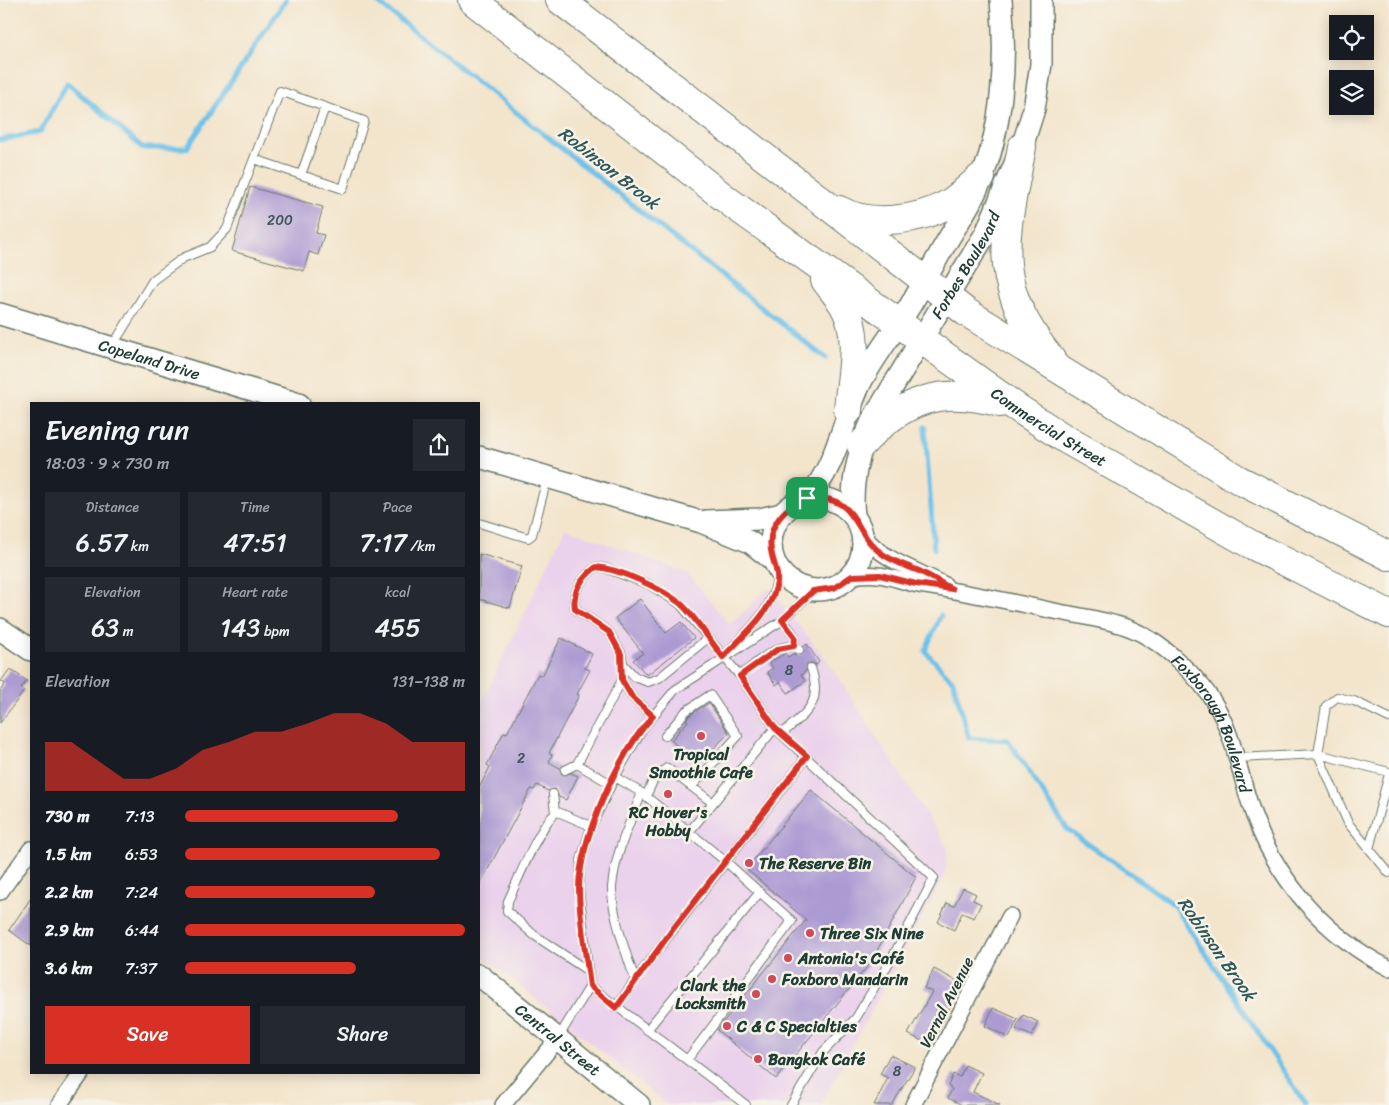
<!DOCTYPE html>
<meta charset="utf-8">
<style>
:root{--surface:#171b24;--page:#242831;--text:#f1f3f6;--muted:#9ea1a6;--accent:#d93025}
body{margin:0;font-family:Sriracha,sans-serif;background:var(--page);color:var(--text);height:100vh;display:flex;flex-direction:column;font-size:19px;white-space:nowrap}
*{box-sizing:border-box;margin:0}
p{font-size:16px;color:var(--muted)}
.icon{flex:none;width:28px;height:28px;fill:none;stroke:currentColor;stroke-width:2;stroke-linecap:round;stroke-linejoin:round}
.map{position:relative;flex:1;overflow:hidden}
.side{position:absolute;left:30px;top:402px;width:450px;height:672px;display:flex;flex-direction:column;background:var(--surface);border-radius:0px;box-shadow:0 2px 12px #0003}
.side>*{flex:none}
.fabs{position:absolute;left:1329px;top:15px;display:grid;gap:10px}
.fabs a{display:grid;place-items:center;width:45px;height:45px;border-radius:0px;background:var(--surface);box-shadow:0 2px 12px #0003;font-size:25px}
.pin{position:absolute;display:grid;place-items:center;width:42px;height:42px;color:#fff;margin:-21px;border-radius:10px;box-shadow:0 2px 8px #0006}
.round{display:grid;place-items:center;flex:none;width:52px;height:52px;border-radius:0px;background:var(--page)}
.overview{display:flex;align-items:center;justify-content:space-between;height:85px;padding:0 15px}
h1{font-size:28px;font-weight:600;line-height:38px}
.metrics{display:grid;grid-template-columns:repeat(3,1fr);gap:8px;height:85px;padding:5px 15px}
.metrics div{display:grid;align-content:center;border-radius:0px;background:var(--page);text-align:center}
.metrics b{font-size:25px;font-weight:600}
.metrics small{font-size:14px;font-weight:400}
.metrics p{font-size:14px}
.chart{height:140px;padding:10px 15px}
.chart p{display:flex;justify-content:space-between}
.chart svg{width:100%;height:90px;margin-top:5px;fill:var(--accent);opacity:.7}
.button{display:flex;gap:10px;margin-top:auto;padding:10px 15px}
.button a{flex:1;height:58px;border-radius:0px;background:var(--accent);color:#fff;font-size:20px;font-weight:600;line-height:58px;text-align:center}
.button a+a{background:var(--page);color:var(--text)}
ul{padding:0 15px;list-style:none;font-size:16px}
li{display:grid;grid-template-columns:80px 60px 1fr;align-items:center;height:38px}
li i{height:12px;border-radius:6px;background:var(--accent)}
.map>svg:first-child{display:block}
.built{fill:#ead1ec}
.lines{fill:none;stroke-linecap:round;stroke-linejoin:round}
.stream{stroke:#6ec2ea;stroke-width:5}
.building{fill:#ac9ad3}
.lane-casing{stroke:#697869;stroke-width:10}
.street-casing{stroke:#697869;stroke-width:18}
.secondary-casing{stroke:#697869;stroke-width:24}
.highway-casing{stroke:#697869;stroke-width:30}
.lane{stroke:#fff;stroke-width:8}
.street{stroke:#fff;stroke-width:15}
.secondary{stroke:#fff;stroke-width:21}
.highway{stroke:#fff;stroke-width:28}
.route-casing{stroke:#fff;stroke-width:10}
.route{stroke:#d93025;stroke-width:6}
.poi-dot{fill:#d1495b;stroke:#f7f3e8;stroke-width:2}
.labels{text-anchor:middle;stroke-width:5;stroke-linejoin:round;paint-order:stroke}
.number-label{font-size:14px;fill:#42545c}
.street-label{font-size:16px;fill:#1f3d34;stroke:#f7f3e8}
.poi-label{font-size:16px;font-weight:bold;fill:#1f3d34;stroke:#f7f3e8;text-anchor:start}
.water-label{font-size:18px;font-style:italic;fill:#2f5858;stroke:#f7f3e8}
</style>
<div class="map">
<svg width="1389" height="1105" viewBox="0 0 1389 1105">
<rect width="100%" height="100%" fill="#f7f3e8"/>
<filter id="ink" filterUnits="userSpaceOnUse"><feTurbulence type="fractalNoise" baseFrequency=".02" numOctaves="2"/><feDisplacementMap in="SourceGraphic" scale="10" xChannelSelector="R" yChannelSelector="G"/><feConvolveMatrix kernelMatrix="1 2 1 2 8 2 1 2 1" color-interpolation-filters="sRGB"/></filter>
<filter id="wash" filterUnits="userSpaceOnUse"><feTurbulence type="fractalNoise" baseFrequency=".0096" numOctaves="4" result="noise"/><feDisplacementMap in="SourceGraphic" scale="20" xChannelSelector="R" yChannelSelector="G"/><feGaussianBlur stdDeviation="1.12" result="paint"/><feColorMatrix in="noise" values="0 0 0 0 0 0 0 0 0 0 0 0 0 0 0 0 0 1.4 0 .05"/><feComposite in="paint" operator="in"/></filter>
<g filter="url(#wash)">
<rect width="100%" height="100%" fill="#f3e5cc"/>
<path class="built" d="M565,528L687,573L730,625L769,588L826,659L948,848L944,877L820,1105H668L479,953V708Z"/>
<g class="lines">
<path class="stream" d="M375,0L825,358
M0,140L40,132L67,83L143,148H187L286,0
M925,427L934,549
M941,615L925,651L953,681L969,738L1008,740L1067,829L1173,904L1306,1105"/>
</g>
<g id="blocks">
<path class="building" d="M250,187L323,207L316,233L324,235L318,255L309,252L304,271L232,251Z
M479,554L522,566L510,608L479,599Z
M640,599L666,633L681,622L694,638L647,675L633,660L643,653L615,618Z
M561,638L592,654L585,668L590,670L577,694L579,695L549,753L552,755L549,762L560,768L562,774L571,773L578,776L566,800L559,797L555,789L548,791L537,785L534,790L531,789L479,886V788L490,767L487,765L504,732L507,733L538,674L542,676Z
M807,644L819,662L816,665L812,663L807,664L806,671L801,675L805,681L788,693L780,682L776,685L767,672L773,668L769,663L785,653L788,657L793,654L802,655L804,652L803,647Z
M10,669L27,681L21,688L24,691L0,723V691L5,684L1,681Z
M709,703L729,733L697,765L671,740L688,721L686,720L690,715Z
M811,790L916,877L871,962L776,1079L717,1030L806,920L746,869Z
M963,888L976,894L973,900L981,904L974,918L962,913L954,930L938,922L947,903L954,906Z
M31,898V946L9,930Z
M934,969L959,982L952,995L955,996L943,1022L936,1034L932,1032L926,1043L908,1034L932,992L924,988Z
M993,1008L1018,1019L1009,1038L985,1026Z
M1023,1015L1038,1022L1032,1036L1016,1029Z
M890,1055L915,1067L892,1105H874L888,1078L880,1074Z
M965,1065L982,1073L973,1092L1000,1105H962L948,1098L952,1089L948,1086L953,1074L960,1077Z"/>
</g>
</g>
<g filter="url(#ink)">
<use href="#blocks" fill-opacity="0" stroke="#697869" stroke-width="1"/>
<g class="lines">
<g class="lane-casing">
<path id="lane" d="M301,175L325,107
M113,345L153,280L183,258L210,247L227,229L280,91L364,121L343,189L254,159
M479,523L528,538L532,535L547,479
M783,620L795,637L794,646
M728,652C753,625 776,608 778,569
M623,664L635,677L648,682L659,678L708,638
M740,676C754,665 782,637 799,650
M622,680L632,697L653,716
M1389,718L1354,701L1337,697L1326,706L1318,754L1348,823L1389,873
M782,734C807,711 823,705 811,668
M665,736L686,711L710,695L738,736L692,786
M1237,758L1318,754L1389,772
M565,770L577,764
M615,777L642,793
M611,784L577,764L622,680L623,664L621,653L609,632L575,609C572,590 582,578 596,567L605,568L648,584L680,604L740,676L775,728L934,878L893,956L856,1018L823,1052L791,1105
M553,794L555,813
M646,796L655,777L667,768L713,803
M689,832L775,728
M1369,849L1389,774
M588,971L534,935L507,911L508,901C517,883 542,818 558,812L591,826
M635,980L807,756
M590,986L746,1105
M616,1008L635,980C627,956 611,912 612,887C615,854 629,824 642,793L725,861L792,921L687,1060
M647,1030L760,892
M558,1038L590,986L579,889L581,861L591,827L615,777L643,728L675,690L783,620L813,591"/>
</g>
<g class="street-casing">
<g id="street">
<path d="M863,535C883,561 917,570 945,585"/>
<path id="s1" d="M852,576C860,575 870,574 878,575C892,576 905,583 919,585C961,591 1003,600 1045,609C1071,615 1101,618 1126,627C1160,639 1201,678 1218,709C1236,743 1241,781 1254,816C1278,882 1327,937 1389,968"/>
<path d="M0,892L31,849"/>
<path d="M59,1105L81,1074"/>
<path d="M503,1105L557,1040"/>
<path d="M913,1105L1010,916"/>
</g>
</g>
<g class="secondary-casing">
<g id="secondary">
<path id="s2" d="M0,314L299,404"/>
<path d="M479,457L701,522L750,542L773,560"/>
<circle cx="817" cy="544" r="46"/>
<path d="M807,499C837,466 842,421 861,382C874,357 893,333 908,309C922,287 933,265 946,243C957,224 969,207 978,187C1003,130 1007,61 1001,0"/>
<path id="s3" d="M854,516C850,482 859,449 873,419L986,233L1022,147L1034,109L1041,64V0"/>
<path d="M706,521L760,519L782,514"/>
<path d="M0,629L31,650"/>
<path id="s4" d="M479,975L639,1105"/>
</g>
</g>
<g class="highway-casing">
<g id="highway">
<path id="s5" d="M472,0L731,203L1016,407L1067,440L1252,545L1389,614"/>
<path d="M560,0L966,312L1239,480L1389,556"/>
<path d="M1022,147C1005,238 988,280 1051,359"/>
<path d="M839,210C869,227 918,221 948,204C960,197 970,186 981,177"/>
<path d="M825,280C831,289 839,297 844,306C862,337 850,378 848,411"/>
<path d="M861,445C902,400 941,385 1000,403"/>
</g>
</g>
<use href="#lane" class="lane"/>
<use href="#street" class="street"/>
<use href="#secondary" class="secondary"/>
<use href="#highway" class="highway"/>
</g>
</g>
<g class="lines" filter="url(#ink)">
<g class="route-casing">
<path id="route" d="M807,498C861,494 850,533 884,555C894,562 907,566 919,571C930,576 941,583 952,589L916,584L880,575L852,576L834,588L813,591L782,620L795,637L794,646L778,649L740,676L775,728L807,756L673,929L616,1008L590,986C586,954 579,920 579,888C580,838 619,753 653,716L632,697L622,680L621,654L609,632L575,609C572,590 582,578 596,567C620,569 660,588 680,603C695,616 710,641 723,657C742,637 769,615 776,587C780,573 773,564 771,550C767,525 785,507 807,498Z"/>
</g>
<use href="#route" class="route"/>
</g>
<g class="poi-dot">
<circle cx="701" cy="736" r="5"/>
<circle cx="668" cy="794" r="5"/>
<circle cx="749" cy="863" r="5"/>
<circle cx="810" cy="933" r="5"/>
<circle cx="788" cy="958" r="5"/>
<circle cx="772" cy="979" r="5"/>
<circle cx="756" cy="994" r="5"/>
<circle cx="727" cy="1026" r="5"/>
<circle cx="758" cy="1059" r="5"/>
</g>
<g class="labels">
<g class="number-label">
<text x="280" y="225">200</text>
<text x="789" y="675">8</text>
<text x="521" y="763">2</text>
<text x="897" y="1076">8</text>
</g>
<g class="street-label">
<text dy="6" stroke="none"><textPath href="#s3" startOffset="280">Forbes Boulevard</textPath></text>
<text dy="6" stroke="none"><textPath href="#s2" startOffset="156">Copeland Drive</textPath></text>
<text dy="6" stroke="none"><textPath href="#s5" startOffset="718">Commercial Street</textPath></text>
<text dy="6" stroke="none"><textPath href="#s1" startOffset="415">Foxborough Boulevard</textPath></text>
<text transform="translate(946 1002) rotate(-63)" y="6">Vernal Avenue</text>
<text dy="6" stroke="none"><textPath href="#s4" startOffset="102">Central Street</textPath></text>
</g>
<g class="poi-label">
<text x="701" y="760" text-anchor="middle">Tropical<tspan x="701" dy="18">Smoothie Cafe</tspan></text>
<text x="668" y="818" text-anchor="middle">RC Hover's<tspan x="668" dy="18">Hobby</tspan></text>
<text x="759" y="869">The Reserve Bin</text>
<text x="820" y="939">Three Six Nine</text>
<text x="798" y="964">Antonia's Café</text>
<text x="782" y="985">Foxboro Mandarin</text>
<text x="746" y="991" text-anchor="end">Clark the<tspan x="746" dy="18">Locksmith</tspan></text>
<text x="737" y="1032">C &amp; C Specialties</text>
<text x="768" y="1065">Bangkok Café</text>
</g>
<g class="water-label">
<text transform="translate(609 168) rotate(38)" y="6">Robinson Brook</text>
<text transform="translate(1217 949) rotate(55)" y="6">Robinson Brook</text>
</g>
</g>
</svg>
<div class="fabs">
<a><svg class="icon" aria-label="locate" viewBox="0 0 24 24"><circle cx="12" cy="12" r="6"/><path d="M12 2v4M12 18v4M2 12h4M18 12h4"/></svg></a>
<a><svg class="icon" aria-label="layers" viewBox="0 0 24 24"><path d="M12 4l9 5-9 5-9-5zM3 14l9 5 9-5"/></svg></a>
</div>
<div class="pin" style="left:807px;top:498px;background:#1e9e55"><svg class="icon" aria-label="arrive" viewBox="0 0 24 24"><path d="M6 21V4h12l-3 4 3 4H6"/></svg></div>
<section class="side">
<div class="overview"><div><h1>Evening run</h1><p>18:03 · 9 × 730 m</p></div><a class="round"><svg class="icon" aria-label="share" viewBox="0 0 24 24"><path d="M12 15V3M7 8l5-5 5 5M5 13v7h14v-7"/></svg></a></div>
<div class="metrics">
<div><p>Distance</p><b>6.57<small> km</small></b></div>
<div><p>Time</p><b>47:51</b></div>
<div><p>Pace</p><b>7:17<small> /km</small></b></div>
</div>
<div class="metrics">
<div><p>Elevation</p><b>63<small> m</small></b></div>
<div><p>Heart rate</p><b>143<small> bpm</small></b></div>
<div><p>kcal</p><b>455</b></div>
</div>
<div class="chart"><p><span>Elevation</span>131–138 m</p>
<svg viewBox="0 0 160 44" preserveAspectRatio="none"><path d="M0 44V20L10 20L20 29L30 38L40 38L50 33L60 24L70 20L80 15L90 15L100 11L110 6L120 6L130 11L140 20L150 20L160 20V44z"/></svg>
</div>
<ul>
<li><b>730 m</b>7:13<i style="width:76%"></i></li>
<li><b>1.5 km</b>6:53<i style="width:91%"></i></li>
<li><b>2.2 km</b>7:24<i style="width:68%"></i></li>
<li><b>2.9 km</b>6:44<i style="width:100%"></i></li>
<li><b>3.6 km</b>7:37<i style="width:61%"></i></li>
</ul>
<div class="button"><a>Save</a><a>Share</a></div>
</section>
</div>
